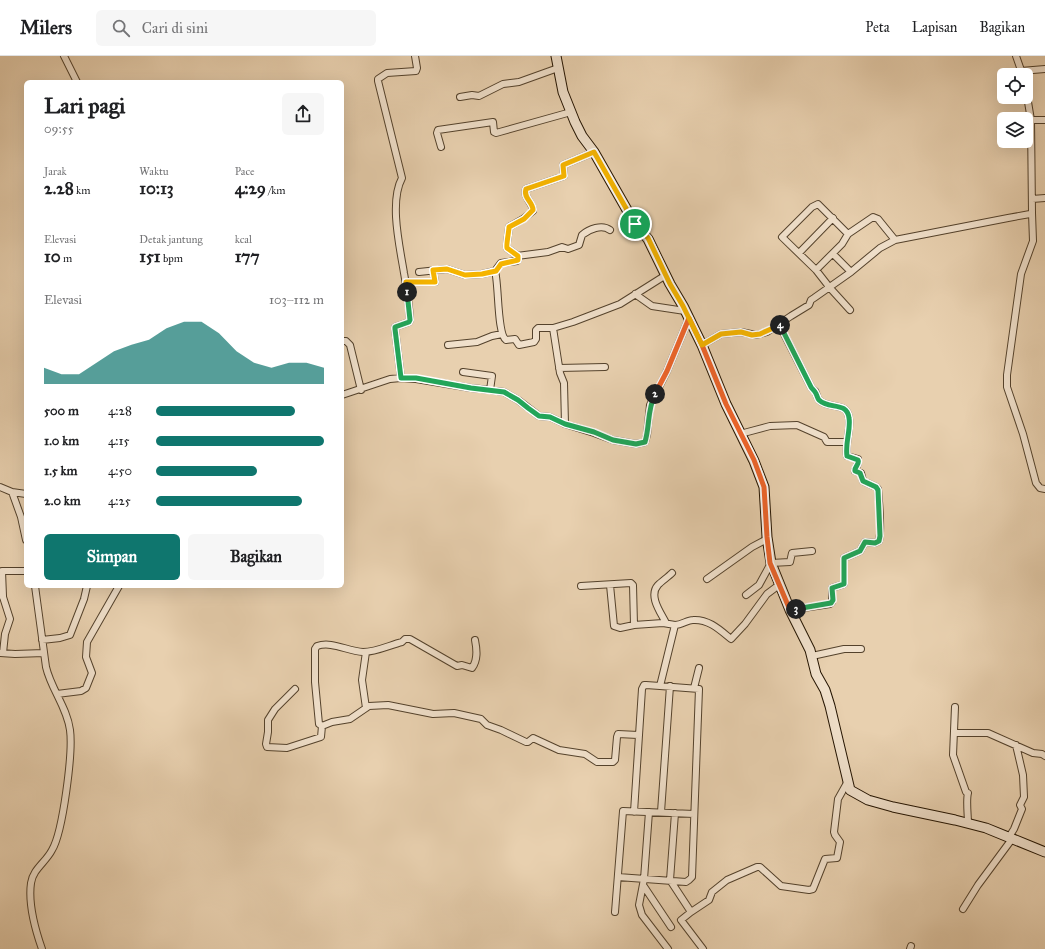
<!DOCTYPE html>
<html lang="id">
<meta charset="utf-8">
<style>
:root{--surface:#fff;--page:#f6f6f6;--text:#202124;--muted:#757577;--line:#e0e0e0;--accent:#0f766e}
body{margin:0;font-family:"IM FELL Great Primer",serif;background:var(--page);color:var(--text);height:100vh;display:flex;flex-direction:column;font-size:15px;white-space:nowrap}
*{box-sizing:border-box;margin:0}
p{font-size:13px;color:var(--muted)}
.icon{flex:none;width:22px;height:22px;fill:none;stroke:currentColor;stroke-width:2;stroke-linecap:round;stroke-linejoin:round}
.map{position:relative;flex:1;overflow:hidden}
.side{position:absolute;left:24px;top:24px;width:320px;height:508px;display:flex;flex-direction:column;background:var(--surface);border-radius:6px;box-shadow:0 4px 16px #0002}
.side>*{flex:none}
.tools{position:absolute;left:997px;top:12px;display:grid;gap:8px}
.tools a{display:grid;place-items:center;width:36px;height:36px;border-radius:6px;background:var(--surface);box-shadow:0 4px 16px #0002;font-size:20px}
.pin{position:absolute;display:grid;place-items:center;width:34px;height:34px;color:#fff;margin:-17px;border:2px solid #fff;border-radius:50%;box-shadow:0 1px 4px #0007}
.km{position:absolute;width:20px;height:20px;margin:-10px;border-radius:50%;background:#222;color:#fff;font-size:11px;line-height:20px;text-align:center}
.round{display:grid;place-items:center;flex:none;width:42px;height:42px;border-radius:6px;background:var(--page)}
.headline{display:flex;align-items:center;justify-content:space-between;height:68px;padding:0 20px}
h1{font-size:22px;font-weight:700;line-height:30px}
.figures{display:grid;grid-template-columns:repeat(3,1fr);gap:6px;height:68px;padding:4px 20px}
.figures div{display:grid;align-content:center}
.figures b{font-size:17px;font-weight:700}
.figures small{font-size:11px;font-weight:400}
.figures p{font-size:11px}
.chart{height:112px;padding:8px 20px}
.chart p{display:flex;justify-content:space-between}
.chart svg{width:100%;height:72px;margin-top:4px;fill:var(--accent);opacity:.7}
.action{display:flex;gap:8px;margin-top:auto;padding:8px 20px}
.action a{flex:1;height:46px;border-radius:6px;background:var(--accent);color:#fff;font-size:16px;font-weight:700;line-height:46px;text-align:center}
.action a+a{background:var(--page);color:var(--text)}
ul{padding:0 20px;list-style:none;font-size:13px}
li{display:grid;grid-template-columns:64px 48px 1fr;align-items:center;height:30px}
li i{height:10px;border-radius:5px;background:var(--accent)}
header{display:flex;align-items:center;gap:24px;box-sizing:border-box;height:56px;padding:0 20px;background:var(--surface);border-bottom:1px solid var(--line)}
header strong{font-size:19px}
nav{display:flex;gap:22px;margin-inline-start:auto;font-size:14px}
.search{width:280px;height:36px;background:var(--page);display:flex;align-items:center;gap:10px;box-sizing:border-box;padding:0 14px;border-radius:6px;color:var(--muted);font-size:15px}
.map>svg:first-child{display:block}
.lines{fill:none;stroke-linecap:round;stroke-linejoin:round}
.street-casing{stroke:#54422c;stroke-width:8}
.secondary-casing{stroke:#231300;stroke-width:11}
.street{stroke:#f0e0cb;stroke-width:6}
.secondary{stroke:#f0e0cb;stroke-width:9}
.split-1-casing{stroke:#fff;stroke-width:8}
.split-2-casing{stroke:#fff;stroke-width:8}
.split-3-casing{stroke:#fff;stroke-width:8}
.split-4-casing{stroke:#fff;stroke-width:8}
.split-5-casing{stroke:#fff;stroke-width:8}
.split-1{stroke:#f5b400;stroke-width:5}
.split-2{stroke:#22a559;stroke-width:5}
.split-3{stroke:#f0652b;stroke-width:5}
.split-4{stroke:#22a559;stroke-width:5}
.split-5{stroke:#f5b400;stroke-width:5}
</style>
<header>
<strong>Milers</strong>
<div class="search"><svg class="icon" aria-label="search" viewBox="0 0 24 24"><circle cx="10" cy="10" r="6"/><path d="M15 15l6 6"/></svg>Cari di sini</div>
<nav><a>Peta</a><a>Lapisan</a><a>Bagikan</a></nav>
</header>
<div class="map">
<svg width="1045" height="893" viewBox="0 0 1045 893">
<rect width="100%" height="100%" fill="#e8d0af"/>
<filter id="stains"><feTurbulence type="fractalNoise" baseFrequency=".005" numOctaves="4"/><feColorMatrix values="0 0 0 0 .2 0 0 0 0 .09 0 0 0 0 .02 0 0 0 .5 -.17"/></filter>
<radialGradient id="worn" r=".72"><stop offset=".6" stop-color="#630" stop-opacity="0"/><stop offset="1" stop-color="#630" stop-opacity=".3"/></radialGradient>
<g class="lines">
<g class="street-casing">
<path id="street" d="M64,0L77,26
M1016,0L1022,17
M1021,15L1045,13
M460,41L472,39L479,40L503,28L519,26L558,12
M1031,64H1045
M441,91L437,77L438,74L493,66L494,76L496,77L571,56
M1032,143L1045,142
M1032,157L1033,185L1021,218L1007,319V331L1023,378L1036,427L1040,432L1045,433
M848,178L818,148L812,151L782,181L816,214L830,232L850,254
M799,197L833,162
M833,198L851,216
M517,200L548,196L562,191L568,193L579,189L582,179C589,173 602,168 610,174
M816,214L842,188L848,178L873,161L878,163L895,184
M495,215C499,229 497,278 506,284L515,283L519,289L534,286L536,283V274L538,272H553L573,266L620,248L666,219
M419,216L447,213L465,219L482,218L495,215L501,207L517,205L518,204V200L507,192C506,189 509,175 509,171L523,163L533,155C533,146 523,142 526,133L564,120L563,109L594,96
M406,226H435L433,214
M635,238L652,250L685,255
M779,268L811,331C812,333 814,334 815,335C817,338 817,342 819,344C829,354 847,345 849,362C851,373 845,387 847,400L858,403V407L855,415L861,417L863,425L876,431L878,433C879,446 882,473 879,485L875,487L865,486L860,495L844,502V528L832,532V546L830,548L790,554
M553,272L560,317L564,327L565,368
M342,285H346L350,289L361,334
M448,289L477,286L492,280L502,278
M702,289L721,278L741,276L756,279L767,276L791,260L809,249L811,244L814,242L851,216L880,192L895,184L1008,162L1030,158L1032,157L1031,64L1026,34
M559,312L605,311
M463,316L492,320L490,334
M401,322L395,273V271L409,266L410,264C409,248 407,233 404,217C400,192 389,146 402,122L378,25V23L387,17L416,15L417,12L415,0
M342,339L390,323L401,322L416,323L471,332L490,334L504,336L518,344L539,360L550,361L565,368L594,377L613,384L636,388L645,386L647,379L650,349L667,315L689,262
M740,378L770,370L797,369L824,381L827,386H846
M0,431L12,436L21,461L26,484
M12,436L26,438
M707,523L752,491L767,483V481
M610,529L614,570L620,572L634,569
M35,530L46,611C51,633 67,651 70,674C73,696 63,776 52,794C46,806 33,813 31,827C28,848 35,873 42,893
M581,530L631,527L633,529L634,569L663,567L675,569
M0,539L3,541L10,563L5,578L3,597
M746,539L759,529L771,507L790,506L792,497L812,495
M3,540L2,515H26
M666,567C661,557 648,540 658,529C662,525 668,521 672,517
M42,584L60,582L70,579L84,543L87,530
M366,596L362,624L366,652
M0,597L15,598L44,597
M812,600L844,593H861
M694,632L699,612
M295,633L275,653L268,664V676L266,688L267,691L287,692L321,681L322,670L319,668L315,626V593L317,590C332,585 347,595 363,596C376,596 390,589 402,586L405,583H410L457,610L462,609L472,612C478,604 477,594 475,584
M57,638L81,635L86,632L92,617L86,601L87,586L119,530
M955,651L953,699L966,736L968,737C966,744 968,759 968,768
M322,670L332,666L350,663L369,650L388,649L433,658L454,657L481,663L487,669L501,674L526,686H528L533,682L559,694L585,698L597,706H613L615,704L617,681L618,678L638,679
M954,677H988L1033,697L1042,698L1045,700
M634,756L642,633L644,629H646L660,630
M649,756L644,823L639,849L642,859L668,893
M661,756L670,630
M675,757L670,824L691,856
M1009,781L1014,773L1022,753L1020,749L1024,741L1023,719L1016,689
M618,821L686,826L689,824L692,821L699,633L660,630L675,569C682,569 687,564 693,564C709,563 720,574 731,583L745,568L767,538L779,529
M643,829L671,871
M963,853L978,829L1012,783
M615,856L623,755L694,758
M703,893L681,864L691,856L709,844L712,836L727,824L757,811H760L781,830L809,834L813,833L825,803L837,802L840,786L835,779L834,776L838,743L847,727
M910,893L911,890"/>
</g>
<g class="secondary-casing">
<path id="secondary" d="M556,0L563,36L575,66L582,80L594,96L635,168L648,183L670,228L683,250L702,289L726,348L754,405L764,431L767,481L771,507L790,554L810,594L816,618L825,634L830,650L850,734L868,744L893,751L955,764L986,772L1045,796"/>
</g>
<use href="#street" class="street"/>
<use href="#secondary" class="secondary"/>
</g>
<g class="lines">
<g class="split-1-casing">
<path id="split-1" d="M407,236L406,226H435L433,214L447,213L465,219L482,218L496,215L501,208L518,204V200L507,192C506,189 509,175 509,171L524,163L533,154C533,146 523,142 526,133L564,120L563,109L594,96L635,168"/>
</g>
<g class="split-2-casing">
<path id="split-2" d="M407,236L410,264L409,266L395,271V273L401,322H416L471,332L504,336L518,344L528,352L539,360L550,361L565,368L594,376L613,384L636,388L645,386C650,369 647,355 655,338"/>
</g>
<g class="split-3-casing">
<path id="split-3" d="M655,338L667,315L689,262L702,289L726,348L754,404L764,431L767,481L770,507L790,554L796,553"/>
</g>
<g class="split-4-casing">
<path id="split-4" d="M780,269L811,331C812,333 814,334 815,336C817,338 817,342 819,344C829,354 847,345 849,362C851,373 845,387 847,400L858,404C860,408 854,411 855,415L860,417L863,425L876,431L878,434L880,480L879,485L875,487L865,486L860,495L844,502V528L832,532L833,544L831,547L796,553"/>
</g>
<g class="split-5-casing">
<path id="split-5" d="M635,168L648,182L670,228L683,250L702,289L721,278L741,276L752,279L760,278L780,269"/>
</g>
<use href="#split-1" class="split-1"/>
<use href="#split-2" class="split-2"/>
<use href="#split-3" class="split-3"/>
<use href="#split-4" class="split-4"/>
<use href="#split-5" class="split-5"/>
</g>
<rect width="100%" height="100%" filter="url(#stains)"/>
<rect width="100%" height="100%" fill="url(#worn)"/>
</svg>
<div class="tools">
<a><svg class="icon" aria-label="locate" viewBox="0 0 24 24"><circle cx="12" cy="12" r="6"/><path d="M12 2v4M12 18v4M2 12h4M18 12h4"/></svg></a>
<a><svg class="icon" aria-label="layers" viewBox="0 0 24 24"><path d="M12 4l9 5-9 5-9-5zM3 14l9 5 9-5"/></svg></a>
</div>
<div class="pin" style="left:635px;top:168px;background:#1e9e55"><svg class="icon" aria-label="arrive" viewBox="0 0 24 24"><path d="M6 21V4h12l-3 4 3 4H6"/></svg></div>
<b class="km" style="left:407px;top:236px">1</b>
<b class="km" style="left:655px;top:338px">2</b>
<b class="km" style="left:796px;top:553px">3</b>
<b class="km" style="left:780px;top:269px">4</b>
<section class="side">
<div class="headline"><div><h1>Lari pagi</h1><p>09:55</p></div><a class="round"><svg class="icon" aria-label="share" viewBox="0 0 24 24"><path d="M12 15V3M7 8l5-5 5 5M5 13v7h14v-7"/></svg></a></div>
<div class="figures">
<div><p>Jarak</p><b>2.28<small> km</small></b></div>
<div><p>Waktu</p><b>10:13</b></div>
<div><p>Pace</p><b>4:29<small> /km</small></b></div>
</div>
<div class="figures">
<div><p>Elevasi</p><b>10<small> m</small></b></div>
<div><p>Detak jantung</p><b>151<small> bpm</small></b></div>
<div><p>kcal</p><b>177</b></div>
</div>
<div class="chart"><p><span>Elevasi</span>103–112 m</p>
<svg viewBox="0 0 160 44" preserveAspectRatio="none"><path d="M0 44V34L10 38L20 38L30 31L40 24L50 20L60 17L70 10L80 6L90 6L100 13L110 24L120 31L130 34L140 31L150 31L160 34V44z"/></svg>
</div>
<ul>
<li><b>500 m</b>4:28<i style="width:83%"></i></li>
<li><b>1.0 km</b>4:15<i style="width:100%"></i></li>
<li><b>1.5 km</b>4:50<i style="width:60%"></i></li>
<li><b>2.0 km</b>4:25<i style="width:87%"></i></li>
</ul>
<div class="action"><a>Simpan</a><a>Bagikan</a></div>
</section>
</div>
